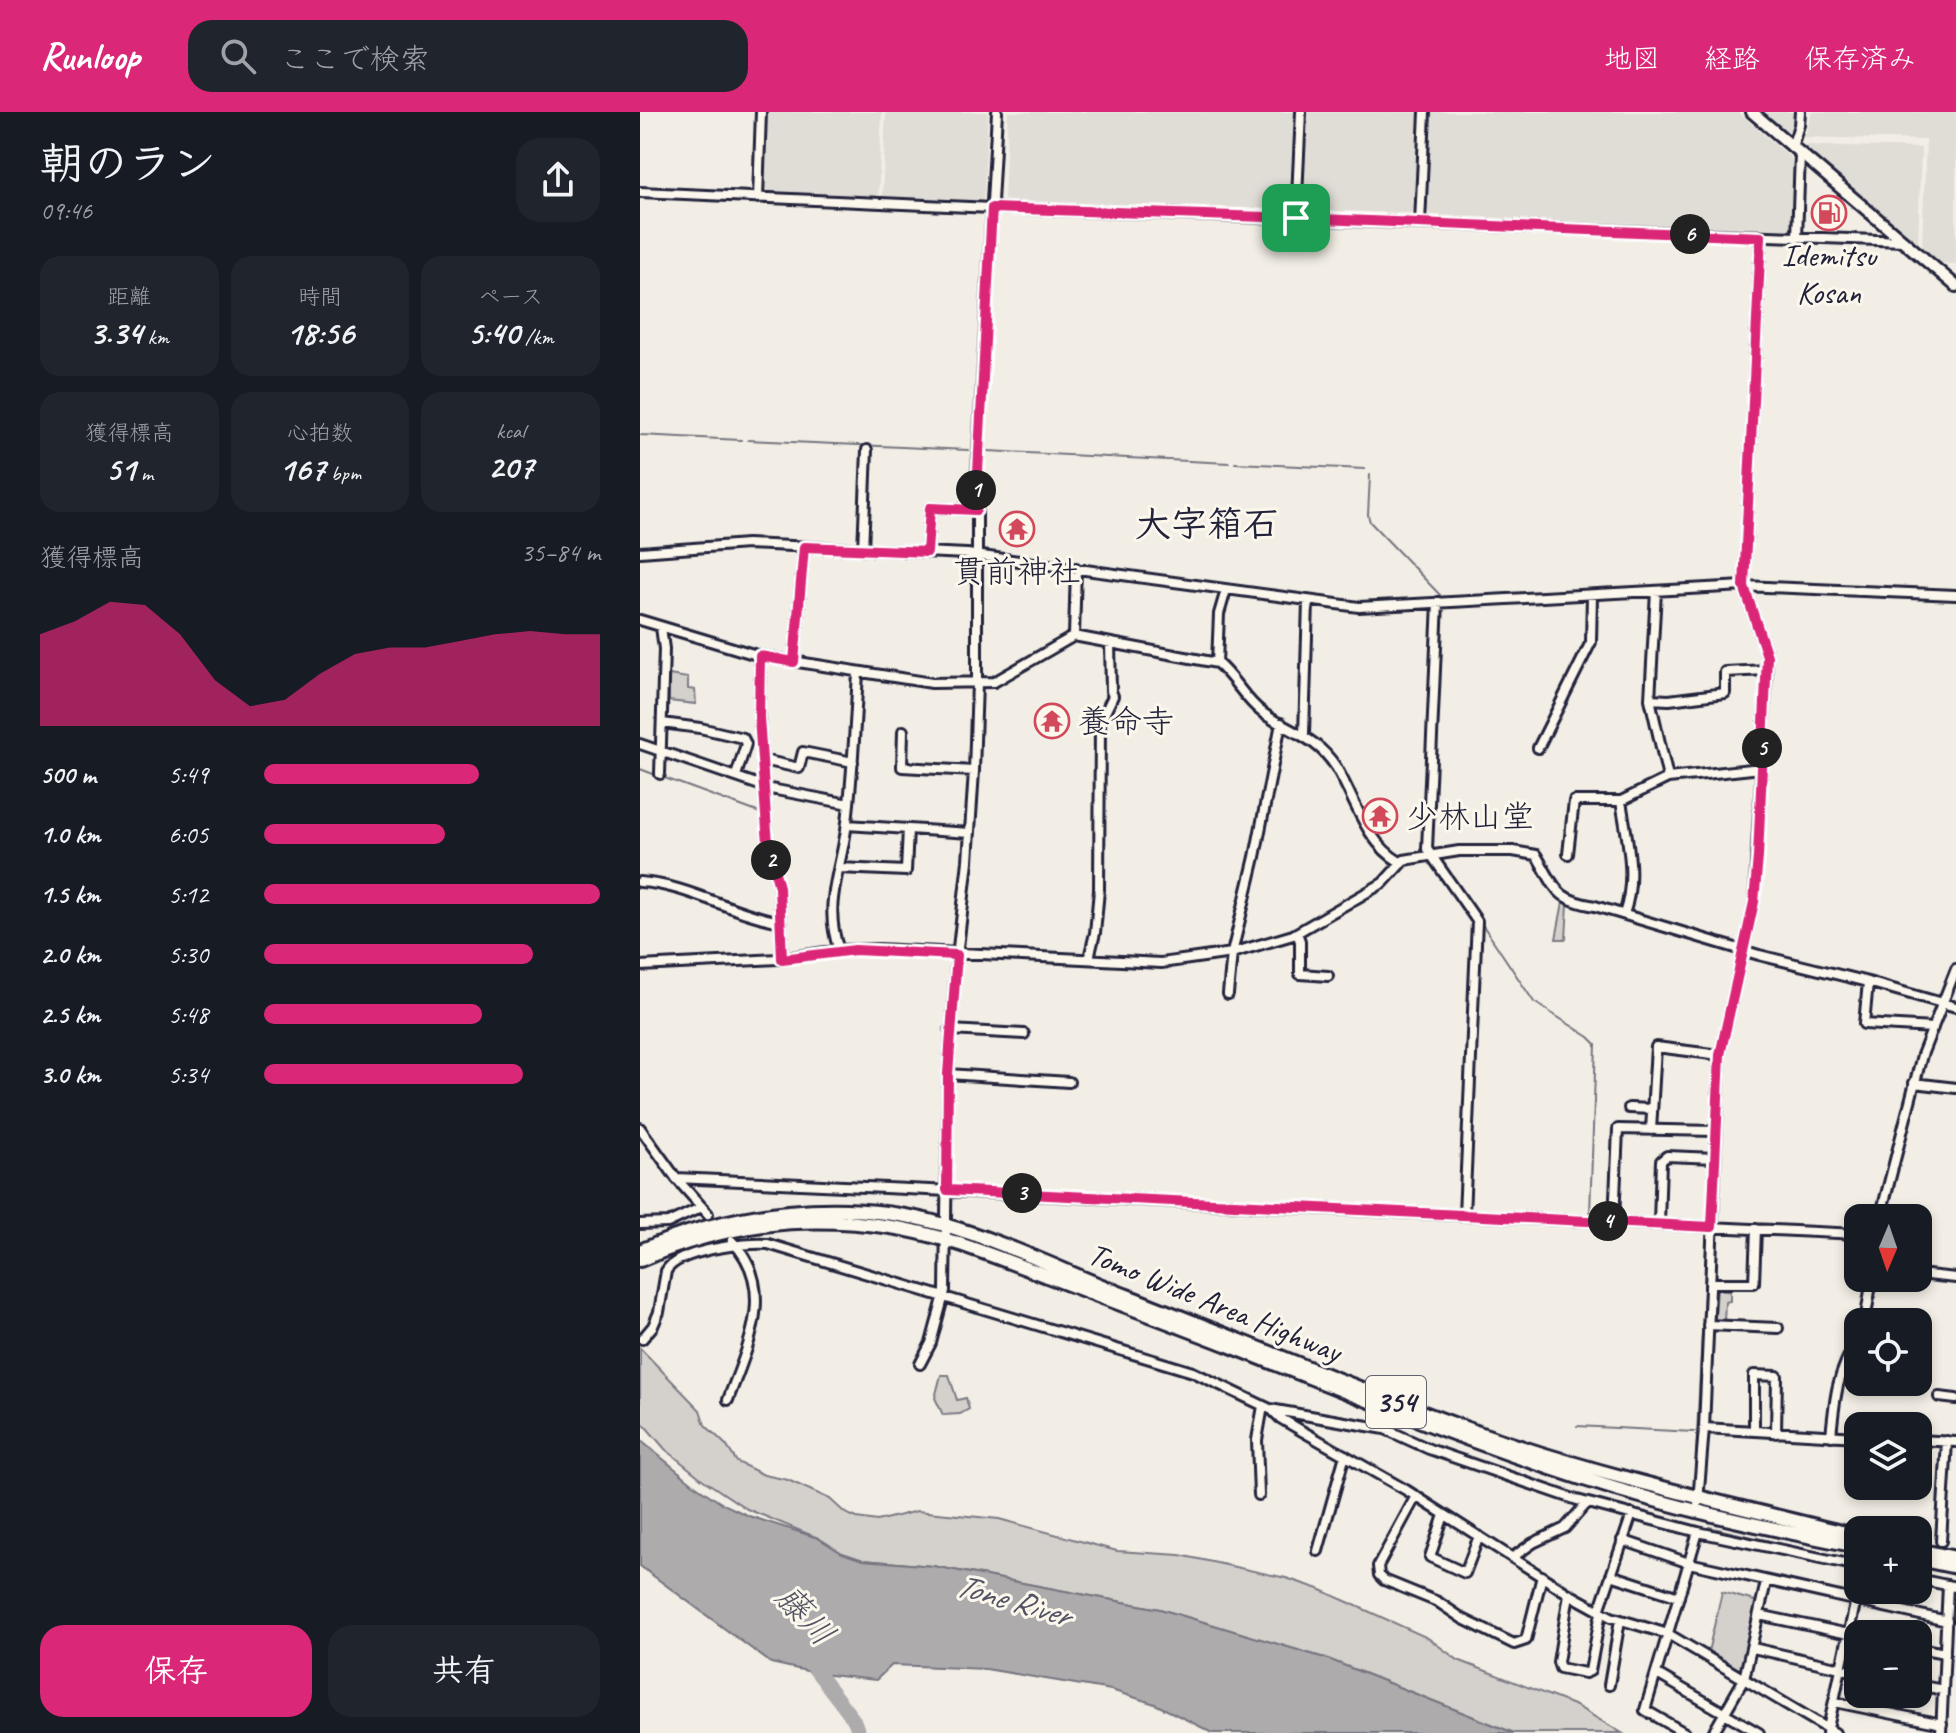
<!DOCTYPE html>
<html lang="ja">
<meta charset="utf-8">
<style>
:root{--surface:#171b24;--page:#20242c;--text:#f1f3f6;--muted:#9ea1a6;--accent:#db2777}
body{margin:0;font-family:Caveat,"Klee One",sans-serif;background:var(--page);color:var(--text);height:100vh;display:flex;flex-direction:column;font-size:30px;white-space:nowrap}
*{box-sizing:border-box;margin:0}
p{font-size:26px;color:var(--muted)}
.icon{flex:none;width:44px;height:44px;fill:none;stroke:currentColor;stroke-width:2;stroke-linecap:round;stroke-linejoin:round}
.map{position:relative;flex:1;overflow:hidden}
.sheet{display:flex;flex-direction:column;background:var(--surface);width:640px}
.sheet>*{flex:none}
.needle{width:52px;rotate:182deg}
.fabs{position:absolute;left:1204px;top:1092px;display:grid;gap:16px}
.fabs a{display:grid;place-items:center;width:88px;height:88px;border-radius:16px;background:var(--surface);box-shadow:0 4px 12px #0003;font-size:40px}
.pin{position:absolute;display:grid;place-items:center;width:68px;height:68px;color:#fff;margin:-34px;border-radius:16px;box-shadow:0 4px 12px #0006}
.km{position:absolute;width:40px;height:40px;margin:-20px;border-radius:50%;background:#222;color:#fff;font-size:22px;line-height:40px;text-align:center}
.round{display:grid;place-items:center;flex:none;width:84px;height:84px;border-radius:24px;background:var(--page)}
.summary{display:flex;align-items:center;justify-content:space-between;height:136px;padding:0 40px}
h1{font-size:44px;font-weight:700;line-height:60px}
.stats{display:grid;grid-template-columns:repeat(3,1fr);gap:12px;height:136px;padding:8px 40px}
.stats div{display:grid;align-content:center;border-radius:20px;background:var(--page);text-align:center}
.stats b{font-size:34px;font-weight:700}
.stats small{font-size:22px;font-weight:400}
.stats p{font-size:22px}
.chart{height:224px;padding:16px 40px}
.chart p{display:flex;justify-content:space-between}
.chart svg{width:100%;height:144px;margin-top:8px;fill:var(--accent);opacity:.7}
.primary-button{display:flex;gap:16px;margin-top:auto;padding:16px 40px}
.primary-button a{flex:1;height:92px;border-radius:24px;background:var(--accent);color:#fff;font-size:32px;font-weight:700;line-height:92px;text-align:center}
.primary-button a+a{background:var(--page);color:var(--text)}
ul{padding:0 40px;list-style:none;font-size:26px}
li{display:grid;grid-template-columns:128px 96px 1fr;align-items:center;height:60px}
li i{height:20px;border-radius:10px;background:var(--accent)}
header{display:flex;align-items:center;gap:48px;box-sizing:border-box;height:112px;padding:0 40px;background:var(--accent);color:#fff}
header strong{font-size:38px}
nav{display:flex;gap:44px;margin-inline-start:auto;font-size:28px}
.search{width:560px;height:72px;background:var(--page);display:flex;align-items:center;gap:20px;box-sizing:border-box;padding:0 28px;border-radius:24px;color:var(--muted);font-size:30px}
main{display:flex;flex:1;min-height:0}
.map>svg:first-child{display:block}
.built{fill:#e0dcd6}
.green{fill:#d4d1cc;stroke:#7b7a84;stroke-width:2}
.water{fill:#aeabad;stroke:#76747f;stroke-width:2}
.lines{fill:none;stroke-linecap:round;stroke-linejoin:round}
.stream{stroke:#76747f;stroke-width:2}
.river{stroke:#aeabad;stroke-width:14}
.minor-casing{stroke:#22223b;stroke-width:14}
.major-casing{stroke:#22223b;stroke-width:16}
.highway-casing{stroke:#22223b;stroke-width:18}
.minor{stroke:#fbf7ec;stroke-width:8}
.major{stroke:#fbf7ec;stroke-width:10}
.highway{stroke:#fbf7ec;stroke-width:12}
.route-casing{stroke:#fff;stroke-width:16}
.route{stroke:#db2777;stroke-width:10}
.labels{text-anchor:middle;stroke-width:6;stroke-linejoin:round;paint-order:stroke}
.shield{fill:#fbf7ec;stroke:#636270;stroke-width:2}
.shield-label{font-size:30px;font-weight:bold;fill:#22223b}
.poi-label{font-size:32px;fill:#22223b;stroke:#fbf7ec}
.street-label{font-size:32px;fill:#22223b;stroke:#fbf7ec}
.water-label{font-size:34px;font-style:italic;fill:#535263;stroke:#fbf7ec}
.quarter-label{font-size:36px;font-weight:bold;fill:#22223b;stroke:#fbf7ec}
</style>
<header>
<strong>Runloop</strong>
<div class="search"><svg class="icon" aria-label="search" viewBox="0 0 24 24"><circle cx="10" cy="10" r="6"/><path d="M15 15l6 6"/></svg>ここで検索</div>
<nav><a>地図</a><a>経路</a><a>保存済み</a></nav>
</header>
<main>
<section class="sheet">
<div class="summary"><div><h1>朝のラン</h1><p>09:46</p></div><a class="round"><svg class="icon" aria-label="share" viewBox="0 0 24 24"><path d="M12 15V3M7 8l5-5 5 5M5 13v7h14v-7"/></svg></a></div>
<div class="stats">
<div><p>距離</p><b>3.34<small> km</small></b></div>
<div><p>時間</p><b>18:56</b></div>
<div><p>ペース</p><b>5:40<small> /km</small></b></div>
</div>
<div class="stats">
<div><p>獲得標高</p><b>51<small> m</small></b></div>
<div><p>心拍数</p><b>167<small> bpm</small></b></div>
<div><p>kcal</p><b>207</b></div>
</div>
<div class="chart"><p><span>獲得標高</span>35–84 m</p>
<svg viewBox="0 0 160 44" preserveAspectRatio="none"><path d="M0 44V16L10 12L20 6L30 7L40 16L50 30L60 38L70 36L80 28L90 22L100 20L110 20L120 18L130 16L140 15L150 16L160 16V44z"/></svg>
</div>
<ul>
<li><b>500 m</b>5:49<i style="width:64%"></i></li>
<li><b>1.0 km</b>6:05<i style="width:54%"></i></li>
<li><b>1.5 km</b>5:12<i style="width:100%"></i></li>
<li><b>2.0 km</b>5:30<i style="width:80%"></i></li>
<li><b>2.5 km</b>5:48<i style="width:65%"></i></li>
<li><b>3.0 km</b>5:34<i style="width:77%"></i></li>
</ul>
<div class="primary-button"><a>保存</a><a>共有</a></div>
</section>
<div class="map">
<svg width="1316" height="1621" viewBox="0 0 1316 1621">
<rect width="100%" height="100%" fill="#f2eee5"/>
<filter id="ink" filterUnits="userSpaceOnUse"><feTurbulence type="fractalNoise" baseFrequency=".0125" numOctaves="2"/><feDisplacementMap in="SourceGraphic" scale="16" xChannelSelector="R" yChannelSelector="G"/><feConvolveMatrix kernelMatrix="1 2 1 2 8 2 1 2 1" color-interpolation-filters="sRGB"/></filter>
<g filter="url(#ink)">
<path class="built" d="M125,0H242L238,87L122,82Z
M246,0H348L343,94L242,89Z
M368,0H654L649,93L647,97L369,91L364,88Z
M665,0H779L774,97L770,101L664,98L659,93Z
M790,0H1098L1150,45L1154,56L1153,114L1149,119L791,103L786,99Z
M1123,0H1154V17L1146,19Z
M1172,0H1316V152L1301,151L1282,136L1286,28L1163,25L1166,21Z
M1166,33L1281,36L1278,132L1166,38Z"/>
<path class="green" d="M29,563L48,566V577L55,578L56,592L29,589Z
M923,790L928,792L926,827H916Z
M1077,1176L1090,1180V1189L1085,1190L1084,1210H1078L1075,1206Z
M0,1236L60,1298L65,1313L86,1333L97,1350L124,1363L148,1368L190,1387L205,1401L217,1406L237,1409L277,1399L359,1407L477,1439L540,1443L646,1466L679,1477L788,1526L818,1548L936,1594L982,1621H874L688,1547L520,1497L293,1454L223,1448L202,1441L178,1426L107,1397L62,1367L25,1337L0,1308Z
M301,1263H309L317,1288L326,1286L329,1297L320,1302L303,1303L295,1286Z
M1082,1480L1118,1490L1103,1556L1100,1558L1068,1540Z"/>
<path class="water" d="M0,1328L56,1374L81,1391L109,1404L178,1426L202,1441L223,1448L293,1454L520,1497L688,1547L874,1621H573L515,1592L471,1578L346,1557L252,1553L236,1568L180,1562L131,1551L0,1454Z"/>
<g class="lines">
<path class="stream" d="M0,323L101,328
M108,328L328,338
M348,339L589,351
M595,351L725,357
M730,363L728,403L730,410L800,483
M0,657L16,663
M22,665L120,701C124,737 134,770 136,805
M840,809L894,890L949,925L956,932L950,1101L952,1104L968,1106
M136,811L138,837
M979,1106L1012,1108
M1028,1109L1059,1110
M937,1314L1054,1320
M1056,1342L1067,1119
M1055,1371V1364
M1069,1415L1218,1449
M1278,1462L1296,1466
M1305,1467L1316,1470"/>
<path class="river" d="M169,1550L214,1608L219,1621"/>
<g class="minor-casing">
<path id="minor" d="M1152,35L1159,13L1160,0
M0,80L352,96L1264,129
M118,86L121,0
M656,106L661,0
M780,111L785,0
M1157,126L1160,42
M223,438L227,338
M0,440L107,432L327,442L719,495L1104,474L1316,483
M287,440L290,396L336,398
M1016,479L1010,587L1028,666
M798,490L787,737L837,809L824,1103
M0,508L120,544L292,571L354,570L434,524L577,551C594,565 605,588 623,601C650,621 675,623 696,655C715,687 726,731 760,750
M434,524L436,456
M120,544L119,605L127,719L129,739L139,775L142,847
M154,550L164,435
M577,551L579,502L586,478
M1010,587L1029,588L1085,581V560L1127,558
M22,611L60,616L103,626L106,632L96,664
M263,619L262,655L334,659
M664,622L668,490
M0,632L131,677L209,692
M898,636L951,530L952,483
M123,648L159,656L163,640L213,650
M20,662L24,537L21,515
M981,689C987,727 997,765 984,802
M207,713L330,721
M928,742L934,689H981L1028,666L1121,656
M199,756L266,759L268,717
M0,770C49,773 93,802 141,810
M657,821L660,829V862L688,864
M199,838C182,790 202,758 207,710C213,660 215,611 218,561
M449,846L455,821L459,778L460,611L473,584L471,579L470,531
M0,854L138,847L199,838L239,837L521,851L592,841L653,823L743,771L764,748L819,739H873L896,743C917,777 914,787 955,794L1119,843L1228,870L1316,895
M1228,870L1224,912L1293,916
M588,882L592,841L615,745L641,611
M310,918L384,922
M308,962L429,970
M1274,971L1316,976
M989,996L1012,997
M0,1016L36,1066L68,1102
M1011,1018L1016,935L1080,943
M36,1066L1218,1122
M1240,1106L1282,943L1316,857
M974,1109L978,1017L1076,1019
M1019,1111L1021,1049L1027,1044L1075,1046
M0,1112L28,1111L62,1095
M1278,1162L1316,1166
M1070,1171H1114L1116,1117
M1225,1210L1232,1166
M1068,1213L1138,1216
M2,1227L13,1214L19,1200L26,1159C38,1138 105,1130 128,1132L553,1260L630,1297L745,1317L789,1337L937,1388L1058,1420L1218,1454
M280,1252L291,1231L305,1179L308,962L316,853L328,749L334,659L337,571V360L357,0
M1299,1285L1316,1287
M88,1288C107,1236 138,1176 92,1129
M633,1299L640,1306L662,1319L766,1378L929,1482L971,1505L1028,1522L1195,1621
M1064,1316L1218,1325
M1114,1319V1263L1137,1264L1136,1321
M1191,1324C1195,1282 1197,1263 1218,1226
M1278,1328L1316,1330
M619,1383L617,1328L623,1294
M776,1384L738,1454L739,1463L744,1468L798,1490L823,1507L874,1532L886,1528L902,1464
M1058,1390L1064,1316L1080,943L1114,790L1127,558V544L1104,474L1121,125
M804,1403L790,1445L825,1461L839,1424
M982,1428L1049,1451L1307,1509
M1301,1429L1307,1329
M678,1439L705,1343
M873,1445L893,1431L925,1416L947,1391
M971,1463L1039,1485
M1278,1467L1316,1475
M929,1482L918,1550L920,1556L945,1561L950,1559L961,1500
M959,1499L992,1402
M1119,1503L1218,1524
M1113,1536L1218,1560
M1278,1536L1305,1541
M1017,1562L1119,1621
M969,1573L980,1508
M1278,1573L1303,1578
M1195,1590L1302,1612
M1045,1621L1005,1598L1058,1420
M1073,1621L1104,1567L1126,1470
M1187,1621L1218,1478
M1301,1621L1308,1473"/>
</g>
<g class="major-casing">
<path id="major" d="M1112,0L1316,174"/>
</g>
<g class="highway-casing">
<path id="highway" d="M0,1139C94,1098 202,1085 301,1112C365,1130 425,1160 487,1184C597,1227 705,1272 816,1313C947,1361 1082,1391 1218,1424
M0,1148C85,1112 159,1102 251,1115C300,1122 345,1141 391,1158C456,1182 520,1207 583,1231C703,1278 822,1328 944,1367C1033,1396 1126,1416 1218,1434
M1278,1438L1316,1446
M1278,1447L1316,1455"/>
</g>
<use href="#minor" class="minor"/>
<use href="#major" class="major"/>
<use href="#highway" class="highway"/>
</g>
</g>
<g class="lines" filter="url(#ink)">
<g class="route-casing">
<path id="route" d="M352,96L656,106L1121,125L1104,474L1127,544L1118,745L1114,790L1080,943L1072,1115L307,1078L308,962L317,843L215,838L142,847L139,775L129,739L127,719L119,605L120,544L154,550L164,435L287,440L290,396L336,398Z"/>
</g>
<use href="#route" class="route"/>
</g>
<defs>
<g id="fuel-ring" transform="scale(1.8)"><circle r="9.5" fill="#fbf7ec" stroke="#d1495b" stroke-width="1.5"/><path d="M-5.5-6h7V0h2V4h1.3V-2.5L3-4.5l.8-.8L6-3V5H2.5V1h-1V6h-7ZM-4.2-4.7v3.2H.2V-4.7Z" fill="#d1495b"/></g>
<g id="temple-ring" transform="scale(1.8)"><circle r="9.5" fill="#fbf7ec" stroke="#d1495b" stroke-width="1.5"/><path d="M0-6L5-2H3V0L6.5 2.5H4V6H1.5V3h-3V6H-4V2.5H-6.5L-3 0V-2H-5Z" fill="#d1495b"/></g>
</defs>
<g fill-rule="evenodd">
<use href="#fuel-ring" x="1189" y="101"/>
<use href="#temple-ring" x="377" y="417"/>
<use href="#temple-ring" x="412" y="609"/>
<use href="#temple-ring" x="740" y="704"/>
</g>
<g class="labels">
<rect class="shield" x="726" y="1264" width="60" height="52" rx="6"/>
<g class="shield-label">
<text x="756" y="1300">354</text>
</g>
<g class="poi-label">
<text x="1189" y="154">Idemitsu<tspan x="1189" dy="37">Kosan</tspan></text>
<text x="377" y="470">貫前神社</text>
<text x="438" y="620" text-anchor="start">養命寺</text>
<text x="766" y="715" text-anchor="start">少林山堂</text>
</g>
<g class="street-label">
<text transform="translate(575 1190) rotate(22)" y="11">Tomo Wide Area Highway</text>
</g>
<g class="water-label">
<text transform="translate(373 1487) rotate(16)" y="12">Tone River</text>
<text transform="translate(166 1503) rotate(47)" y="12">藤川</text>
</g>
<g class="quarter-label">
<text x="567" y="424">大字箱石</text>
</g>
</g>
</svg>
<div class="fabs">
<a><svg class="needle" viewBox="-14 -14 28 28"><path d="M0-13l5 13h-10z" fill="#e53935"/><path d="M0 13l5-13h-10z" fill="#9ea1a6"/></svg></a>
<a><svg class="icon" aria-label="locate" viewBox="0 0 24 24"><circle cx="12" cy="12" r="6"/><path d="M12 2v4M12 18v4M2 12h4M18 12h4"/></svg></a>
<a><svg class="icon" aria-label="layers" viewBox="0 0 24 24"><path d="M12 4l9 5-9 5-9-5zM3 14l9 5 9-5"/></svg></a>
<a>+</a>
<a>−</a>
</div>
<div class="pin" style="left:656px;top:106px;background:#1e9e55"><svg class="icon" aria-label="arrive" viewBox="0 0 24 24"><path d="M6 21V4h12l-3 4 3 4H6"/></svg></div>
<b class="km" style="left:336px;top:378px">1</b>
<b class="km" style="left:131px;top:748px">2</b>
<b class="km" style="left:382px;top:1081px">3</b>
<b class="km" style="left:968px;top:1109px">4</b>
<b class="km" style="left:1122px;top:636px">5</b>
<b class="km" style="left:1050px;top:122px">6</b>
</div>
</main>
